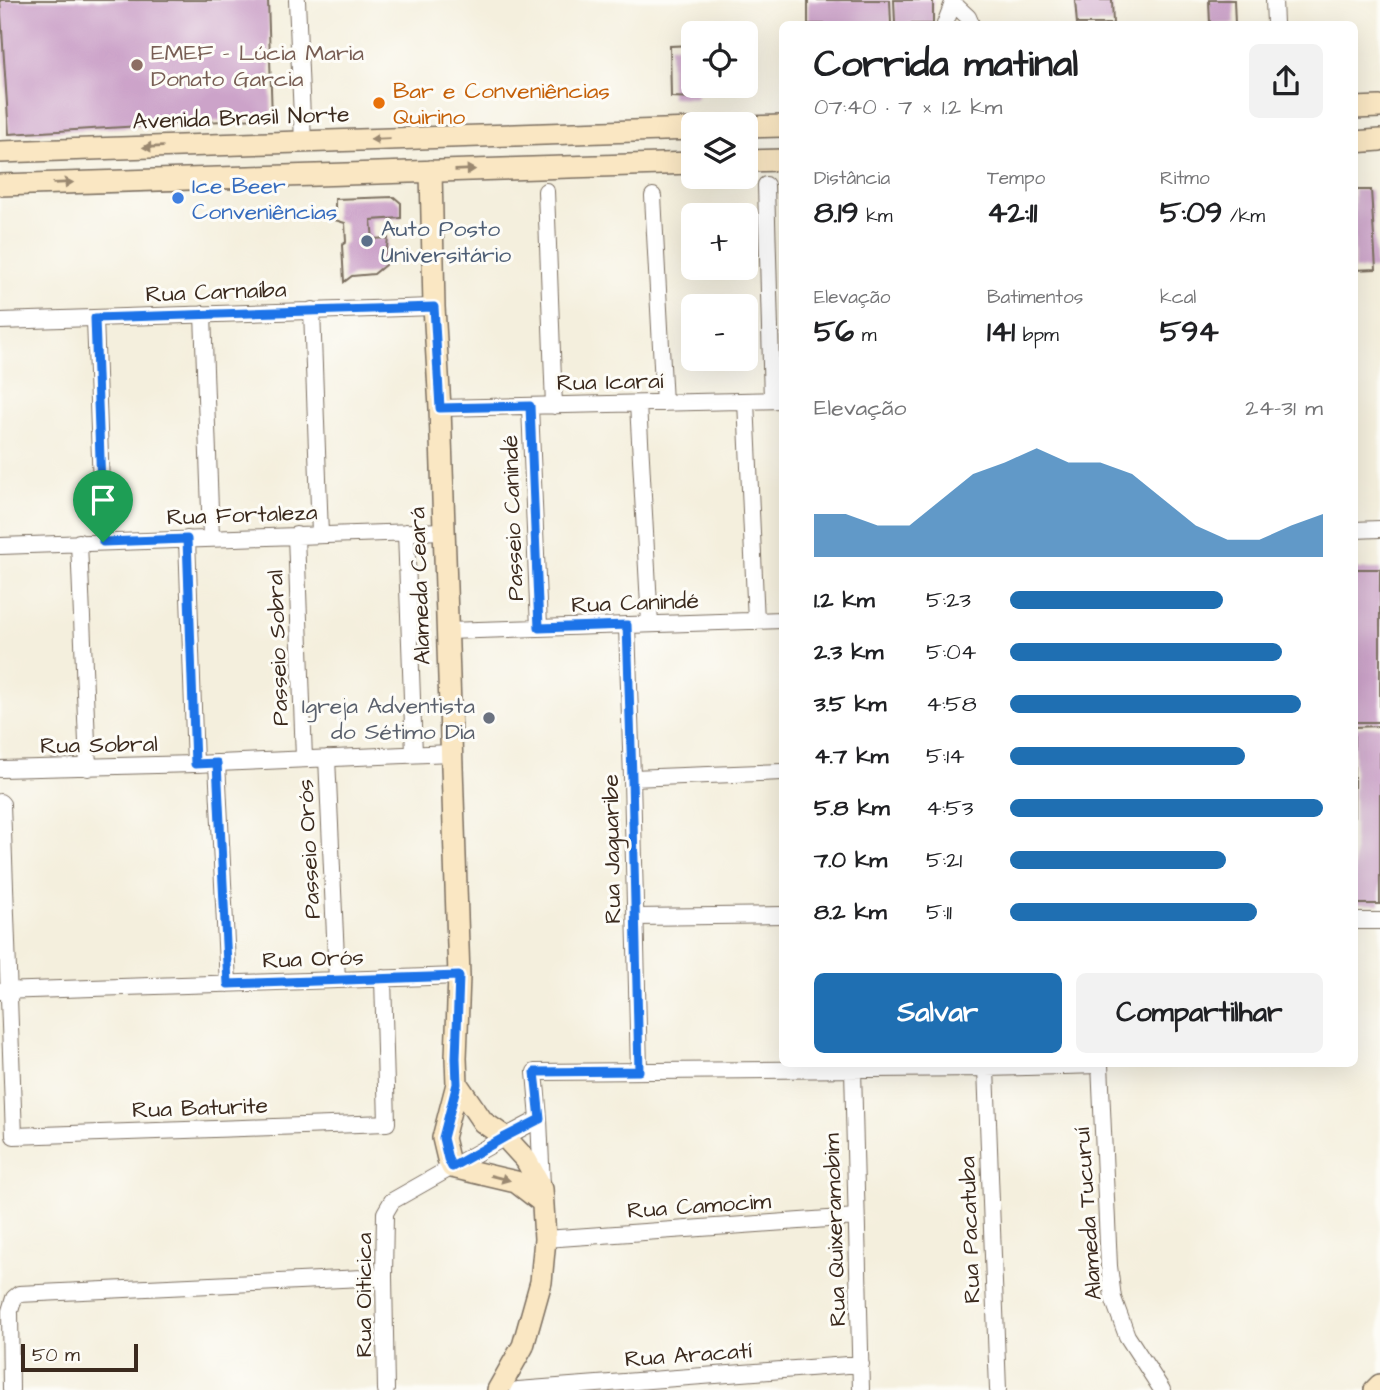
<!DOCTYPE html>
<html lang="pt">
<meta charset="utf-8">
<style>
:root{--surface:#fff;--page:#f2f2f2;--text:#202124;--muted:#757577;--accent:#1f6fb2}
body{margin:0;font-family:"Architects Daughter",sans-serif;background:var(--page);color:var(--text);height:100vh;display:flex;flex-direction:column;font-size:26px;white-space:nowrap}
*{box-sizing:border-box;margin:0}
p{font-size:23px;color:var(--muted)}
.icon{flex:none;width:38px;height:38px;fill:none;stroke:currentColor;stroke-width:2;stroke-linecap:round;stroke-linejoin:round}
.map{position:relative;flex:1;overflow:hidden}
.drawer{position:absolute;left:779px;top:21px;width:579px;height:1046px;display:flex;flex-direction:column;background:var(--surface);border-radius:10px;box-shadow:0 7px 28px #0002}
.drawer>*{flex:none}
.tools{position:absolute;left:681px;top:21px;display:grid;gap:14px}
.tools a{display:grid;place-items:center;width:77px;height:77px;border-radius:10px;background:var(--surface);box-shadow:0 7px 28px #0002;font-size:35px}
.scale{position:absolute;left:21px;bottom:18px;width:117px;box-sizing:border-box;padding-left:7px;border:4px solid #3b2a1e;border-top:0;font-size:19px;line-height:24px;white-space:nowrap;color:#3b2a1e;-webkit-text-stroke:5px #fdfcf7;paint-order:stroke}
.pin{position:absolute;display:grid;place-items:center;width:60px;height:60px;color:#fff;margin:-72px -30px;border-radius:50% 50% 50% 0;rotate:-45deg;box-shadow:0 0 7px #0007}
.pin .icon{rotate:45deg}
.round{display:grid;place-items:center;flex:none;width:74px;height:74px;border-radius:10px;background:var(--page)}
.summary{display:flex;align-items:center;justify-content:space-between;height:119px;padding:0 35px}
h1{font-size:38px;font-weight:700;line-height:52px}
.figures{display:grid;grid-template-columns:repeat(3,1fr);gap:10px;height:119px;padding:7px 35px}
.figures div{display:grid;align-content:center}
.figures b{font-size:30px;font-weight:700}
.figures small{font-size:19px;font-weight:400}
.figures p{font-size:19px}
.chart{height:196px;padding:14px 35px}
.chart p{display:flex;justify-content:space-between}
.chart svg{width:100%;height:126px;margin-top:7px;fill:var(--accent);opacity:.7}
.cta{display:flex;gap:14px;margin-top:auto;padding:14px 35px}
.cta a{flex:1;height:80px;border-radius:10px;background:var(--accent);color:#fff;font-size:28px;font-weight:700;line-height:80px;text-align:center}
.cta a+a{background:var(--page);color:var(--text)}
ul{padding:0 35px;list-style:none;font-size:23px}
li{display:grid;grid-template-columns:112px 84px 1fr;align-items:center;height:52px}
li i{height:18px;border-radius:9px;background:var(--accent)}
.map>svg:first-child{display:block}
.building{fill:#cca3c9}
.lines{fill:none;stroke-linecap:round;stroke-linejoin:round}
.street-casing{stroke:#7c6f61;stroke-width:18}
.secondary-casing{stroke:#7c6f61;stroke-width:24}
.street{stroke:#fff;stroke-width:16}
.secondary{stroke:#fae7c3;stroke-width:21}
.oneway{fill:#9a8870}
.route-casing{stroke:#fff;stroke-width:14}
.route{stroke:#1a73e8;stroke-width:9}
.education-dot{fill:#8d6e63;stroke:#fdfcf7;stroke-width:2.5}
.food-dot{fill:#e8710a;stroke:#fdfcf7;stroke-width:2.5}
.shop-dot{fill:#3f7fe0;stroke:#fdfcf7;stroke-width:2.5}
.service-dot{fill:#5c6f8a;stroke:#fdfcf7;stroke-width:2.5}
.worship-dot{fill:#6b7280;stroke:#fdfcf7;stroke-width:2.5}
.labels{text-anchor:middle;stroke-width:6;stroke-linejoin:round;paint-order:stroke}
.education-label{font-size:23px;fill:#785e54;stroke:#fdfcf7;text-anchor:start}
.food-label{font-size:23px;fill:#c56008;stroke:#fdfcf7;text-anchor:start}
.street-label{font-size:23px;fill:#3b2a1e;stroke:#fdfcf7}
.shop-label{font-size:23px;fill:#366cbe;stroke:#fdfcf7;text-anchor:start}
.service-label{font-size:23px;fill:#4e5e75;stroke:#fdfcf7;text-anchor:start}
.worship-label{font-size:23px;fill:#5b616d;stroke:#fdfcf7;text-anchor:end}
</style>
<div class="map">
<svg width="1380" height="1390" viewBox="0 0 1380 1390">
<rect width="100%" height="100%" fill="#fdfcf7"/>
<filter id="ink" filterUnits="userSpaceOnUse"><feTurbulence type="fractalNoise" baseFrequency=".0143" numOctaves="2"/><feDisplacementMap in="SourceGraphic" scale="14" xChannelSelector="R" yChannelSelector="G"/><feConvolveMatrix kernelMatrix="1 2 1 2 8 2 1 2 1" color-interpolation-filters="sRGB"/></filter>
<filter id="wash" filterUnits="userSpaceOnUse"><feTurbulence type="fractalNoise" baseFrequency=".00686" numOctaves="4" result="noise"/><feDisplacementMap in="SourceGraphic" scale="28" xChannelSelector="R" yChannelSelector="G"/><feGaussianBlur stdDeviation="1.57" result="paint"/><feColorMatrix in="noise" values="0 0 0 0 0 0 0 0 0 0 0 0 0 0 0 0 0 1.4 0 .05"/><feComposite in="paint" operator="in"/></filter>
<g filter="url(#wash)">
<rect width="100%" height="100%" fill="#f4efdd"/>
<g id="blocks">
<path class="building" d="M0,0H268L272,118L9,134Z
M808,0H890L891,24H808Z
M894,0H933V24H895Z
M1075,0H1112L1113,24H1077Z
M1209,0H1234L1235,24H1210Z
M693,45V86H697V98L671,97L670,46Z
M1354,190H1371L1376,269L1354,270Z
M394,197L401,203V218L371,220L373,239L388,238L385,265L374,274L352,276L344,282L342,245L346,242L345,223L335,220V199Z
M1354,569H1380V722H1354Z
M1380,726V904H1354V727Z"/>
</g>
</g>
<g filter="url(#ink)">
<use href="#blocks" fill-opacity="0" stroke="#7c6f61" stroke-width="2"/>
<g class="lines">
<g class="street-casing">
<path id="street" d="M297,0L303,142
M1274,0L1275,24
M953,3L968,17L971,24
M945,24L953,3V0
M766,185L772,400
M546,191L554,406
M653,196L664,403
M312,310L320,535
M203,314L211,538
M95,318L103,542
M0,321L434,307
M746,401L756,621
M638,404L650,624
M530,406L539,628
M440,408L782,400
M1354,530L1380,529
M406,532L414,754
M296,535L304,759
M187,539L195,764
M79,542L88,768
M0,546L443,531
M627,625L632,778L639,1071
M447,631L782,620
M327,758L337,980
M217,763L228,984
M0,769L195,764L451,753
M632,778L782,772
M0,802L2,804L14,1136L387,1123L383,978
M636,917L782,915
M1354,921H1380
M0,991L459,976
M1100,1064L1109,1266L1113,1298L1127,1336L1162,1390
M986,1068L998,1390
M853,1069L861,1390
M542,1186L539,1119L535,1072L986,1068L1100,1065
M545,1239L856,1217
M11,1390L10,1311L14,1298L19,1294L384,1277
M386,1390L384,1277L385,1213L392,1201L505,1137L539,1119
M518,1390L861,1364"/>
</g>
<g class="secondary-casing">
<path id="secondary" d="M1354,108L1380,107
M746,127L782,126
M1354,142L1380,140
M0,152L693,129
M746,161L782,160
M431,171L434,307L440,408L459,976L456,1058L457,1084L443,1138L448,1159L452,1167L516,1182L542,1202
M0,185L693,163
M457,1084L483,1122L505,1137L526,1160L542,1189L545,1239L541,1282L523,1346L498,1390
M1375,1390L1380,1385"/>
</g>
<use href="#street" class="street"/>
<use href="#secondary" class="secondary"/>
</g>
<defs><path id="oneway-solid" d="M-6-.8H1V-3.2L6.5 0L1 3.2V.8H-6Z" transform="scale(1.75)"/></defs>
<g class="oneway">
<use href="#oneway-solid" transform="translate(380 139) rotate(178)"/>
<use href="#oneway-solid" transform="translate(153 147) rotate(178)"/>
<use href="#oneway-solid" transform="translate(465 170) rotate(-2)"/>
<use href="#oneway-solid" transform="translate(63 183) rotate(-2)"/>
<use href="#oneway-solid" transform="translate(500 1178) rotate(14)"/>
</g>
</g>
<g class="lines" filter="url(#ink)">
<g class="route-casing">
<path id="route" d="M434,307L440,408L530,406L539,628L627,625L632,778L639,1071L535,1072L540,1119L505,1137L452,1167L448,1159L443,1138L457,1084L456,1058L459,976L228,984L217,763L195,764L187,539L103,542L95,318Z"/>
</g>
<use href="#route" class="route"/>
</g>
<circle class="education-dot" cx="137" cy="65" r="7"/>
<circle class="food-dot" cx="379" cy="103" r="7"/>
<circle class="shop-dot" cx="178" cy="198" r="7"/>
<circle class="service-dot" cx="367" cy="241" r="7"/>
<circle class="worship-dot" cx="489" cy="718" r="7"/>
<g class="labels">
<g class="education-label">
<text x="151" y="60">EMEF - Lúcia Maria<tspan x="151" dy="26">Donato Garcia</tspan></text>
</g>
<g class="food-label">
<text x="393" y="98">Bar e Conveniências<tspan x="393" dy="26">Quirino</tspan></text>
</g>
<g class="street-label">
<text transform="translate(241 117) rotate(-2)" y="8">Avenida Brasil Norte</text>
<text transform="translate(216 291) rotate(-2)" y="8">Rua Carnaíba</text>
<text transform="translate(610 381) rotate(-1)" y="8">Rua Icaraí</text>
<text transform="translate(242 514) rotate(-2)" y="8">Rua Fortaleza</text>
<text transform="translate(512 518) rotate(-92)" y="8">Passeio Canindé</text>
<text transform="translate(419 586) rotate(-92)" y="8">Alameda Ceará</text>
<text transform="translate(635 602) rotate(-2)" y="8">Rua Canindé</text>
<text transform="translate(277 648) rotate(-92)" y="8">Passeio Sobral</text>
<text transform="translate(99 744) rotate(-1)" y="8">Rua Sobral</text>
<text transform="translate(308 849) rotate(-93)" y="8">Passeio Orós</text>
<text transform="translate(611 849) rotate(-91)" y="8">Rua Jaguaribe</text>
<text transform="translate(313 958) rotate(-2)" y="8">Rua Orós</text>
<text transform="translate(200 1107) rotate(-2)" y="8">Rua Baturite</text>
<text transform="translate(699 1205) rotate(-4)" y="8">Rua Camocim</text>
<text transform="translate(1087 1214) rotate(-94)" y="8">Alameda Tucuruí</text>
<text transform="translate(834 1230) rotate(-92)" y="8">Rua Quixeramobim</text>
<text transform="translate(969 1230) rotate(-92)" y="8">Rua Pacatuba</text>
<text transform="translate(363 1295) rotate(-90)" y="8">Rua Oiticica</text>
<text transform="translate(688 1354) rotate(-4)" y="8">Rua Aracatí</text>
</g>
<g class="shop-label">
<text x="192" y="193">Ice Beer<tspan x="192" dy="26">Conveniências</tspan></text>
</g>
<g class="service-label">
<text x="381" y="236">Auto Posto<tspan x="381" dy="26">Universitário</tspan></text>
</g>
<g class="worship-label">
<text x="475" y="713">Igreja Adventista<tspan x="475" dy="26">do Sétimo Dia</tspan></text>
</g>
</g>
</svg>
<div class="tools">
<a><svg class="icon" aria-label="locate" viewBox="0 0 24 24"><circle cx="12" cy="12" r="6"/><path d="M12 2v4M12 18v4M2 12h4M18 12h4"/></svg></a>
<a><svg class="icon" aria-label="layers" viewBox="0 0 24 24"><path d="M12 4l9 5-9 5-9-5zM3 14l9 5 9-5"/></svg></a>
<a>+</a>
<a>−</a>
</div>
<div class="scale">50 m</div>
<div class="pin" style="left:103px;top:542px;background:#1e9e55"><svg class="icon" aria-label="arrive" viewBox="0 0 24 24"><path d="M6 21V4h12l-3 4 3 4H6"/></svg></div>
<section class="drawer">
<div class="summary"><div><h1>Corrida matinal</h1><p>07:40 · 7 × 1.2 km</p></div><a class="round"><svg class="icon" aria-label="share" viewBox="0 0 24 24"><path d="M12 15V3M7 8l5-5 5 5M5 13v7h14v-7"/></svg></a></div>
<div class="figures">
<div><p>Distância</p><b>8.19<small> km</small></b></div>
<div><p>Tempo</p><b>42:11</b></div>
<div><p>Ritmo</p><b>5:09<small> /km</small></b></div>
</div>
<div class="figures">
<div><p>Elevação</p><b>56<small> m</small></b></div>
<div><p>Batimentos</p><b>141<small> bpm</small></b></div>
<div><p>kcal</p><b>594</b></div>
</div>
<div class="chart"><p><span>Elevação</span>24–31 m</p>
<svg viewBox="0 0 160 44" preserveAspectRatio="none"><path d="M0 44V29L10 29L20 33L30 33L40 24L50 15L60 11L70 6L80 11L90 11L100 15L110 24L120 33L130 38L140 38L150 33L160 29V44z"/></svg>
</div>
<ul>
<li><b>1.2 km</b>5:23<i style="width:68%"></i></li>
<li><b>2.3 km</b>5:04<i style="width:87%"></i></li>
<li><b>3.5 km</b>4:58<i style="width:93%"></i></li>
<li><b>4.7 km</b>5:14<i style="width:75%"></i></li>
<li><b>5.8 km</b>4:53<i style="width:100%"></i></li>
<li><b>7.0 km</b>5:21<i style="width:69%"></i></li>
<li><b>8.2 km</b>5:11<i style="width:79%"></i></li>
</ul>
<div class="cta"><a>Salvar</a><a>Compartilhar</a></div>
</section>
</div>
